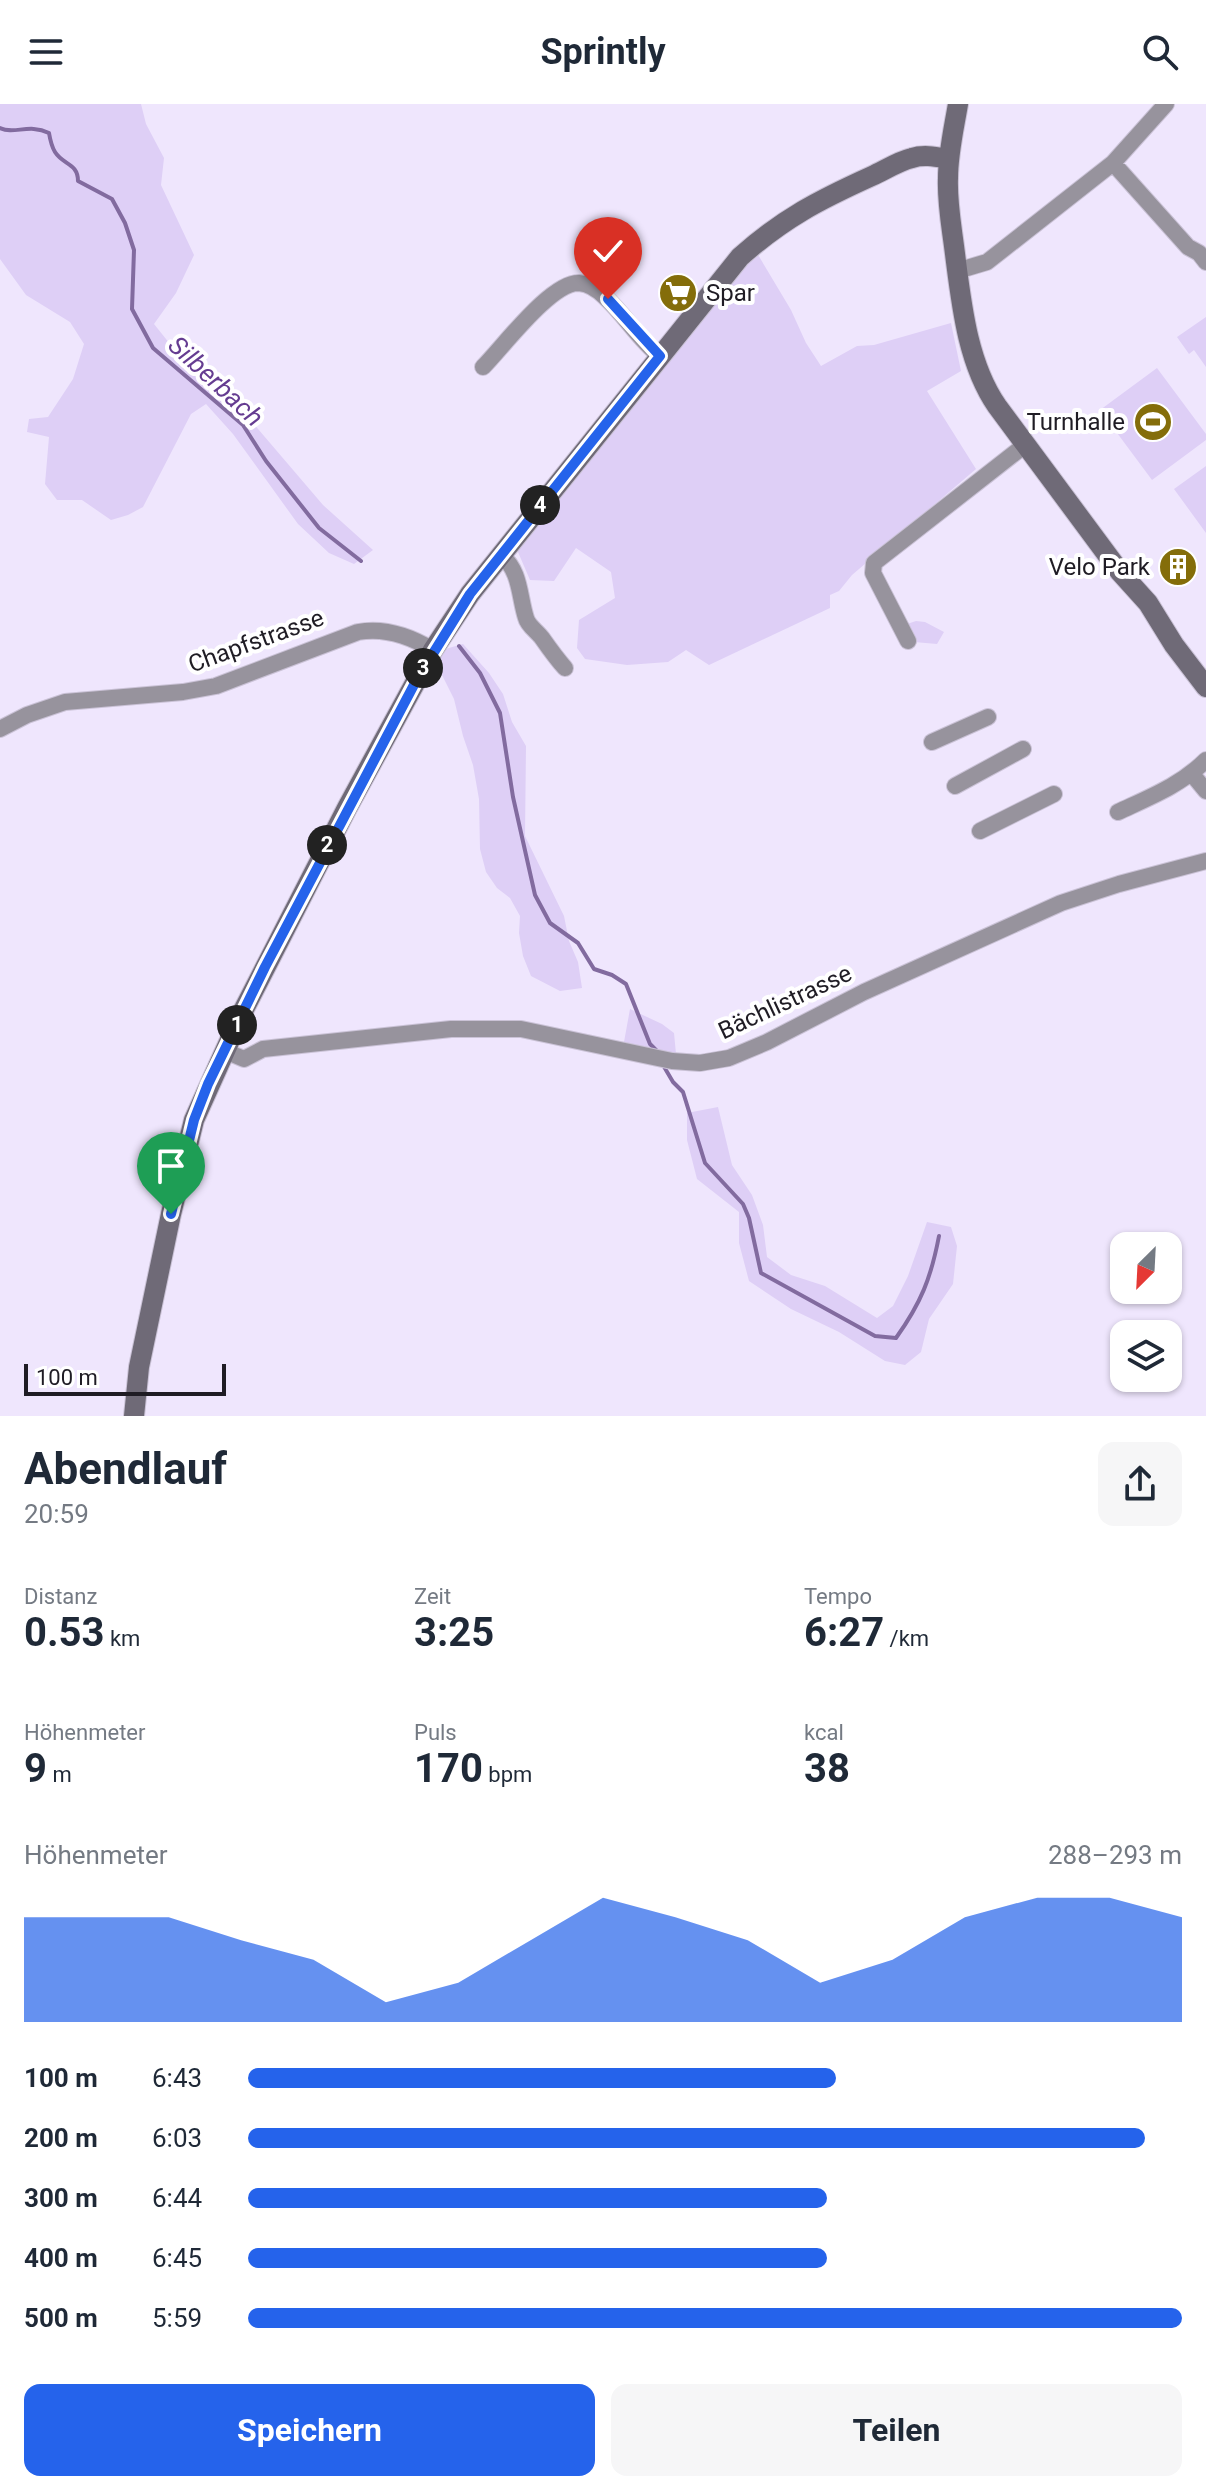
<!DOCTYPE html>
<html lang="de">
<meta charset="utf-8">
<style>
:root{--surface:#fff;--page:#f6f6f7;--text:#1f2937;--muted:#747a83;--accent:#2563eb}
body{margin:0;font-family:Roboto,sans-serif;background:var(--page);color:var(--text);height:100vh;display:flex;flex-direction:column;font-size:30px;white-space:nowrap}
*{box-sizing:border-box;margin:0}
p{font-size:26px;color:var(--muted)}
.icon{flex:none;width:44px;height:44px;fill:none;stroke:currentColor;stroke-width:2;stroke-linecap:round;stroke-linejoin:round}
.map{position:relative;height:1312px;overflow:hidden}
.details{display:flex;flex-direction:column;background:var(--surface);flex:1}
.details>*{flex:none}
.needle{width:52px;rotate:204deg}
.fabs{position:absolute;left:1110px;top:1128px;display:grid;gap:16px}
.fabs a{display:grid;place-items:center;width:72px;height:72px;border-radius:16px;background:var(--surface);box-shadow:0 2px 6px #0004;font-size:40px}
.scale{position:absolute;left:24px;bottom:20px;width:202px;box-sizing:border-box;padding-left:8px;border:4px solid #1f1c24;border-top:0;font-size:22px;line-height:28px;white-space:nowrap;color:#1f1c24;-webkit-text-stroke:6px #fff;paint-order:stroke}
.pin{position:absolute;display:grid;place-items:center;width:68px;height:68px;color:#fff;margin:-82px -34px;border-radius:50% 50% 50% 0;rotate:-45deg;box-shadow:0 0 8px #0007}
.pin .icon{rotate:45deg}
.km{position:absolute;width:40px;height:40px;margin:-20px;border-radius:50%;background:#222;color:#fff;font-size:22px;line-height:40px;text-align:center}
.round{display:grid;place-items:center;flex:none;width:84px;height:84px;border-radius:16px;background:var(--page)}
.headline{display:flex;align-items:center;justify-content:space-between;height:136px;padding:0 24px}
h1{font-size:44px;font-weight:700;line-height:60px}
.figures{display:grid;grid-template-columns:repeat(3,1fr);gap:12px;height:136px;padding:8px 24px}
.figures div{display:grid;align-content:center}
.figures b{font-size:40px;font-weight:700}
.figures small{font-size:22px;font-weight:400}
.figures p{font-size:22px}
.chart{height:224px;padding:16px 24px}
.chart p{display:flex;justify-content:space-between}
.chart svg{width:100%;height:144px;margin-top:8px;fill:var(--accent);opacity:.7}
.cta{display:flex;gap:16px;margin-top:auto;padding:16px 24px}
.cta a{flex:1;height:92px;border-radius:16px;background:var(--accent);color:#fff;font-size:32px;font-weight:700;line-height:92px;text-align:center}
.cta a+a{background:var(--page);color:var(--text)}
ul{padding:0 24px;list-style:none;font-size:26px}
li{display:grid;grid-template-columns:128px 96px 1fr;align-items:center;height:60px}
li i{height:20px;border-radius:10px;background:var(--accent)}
header{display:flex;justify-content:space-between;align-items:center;height:104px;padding:0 24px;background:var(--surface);font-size:36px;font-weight:700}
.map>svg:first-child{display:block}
.green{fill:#decff6}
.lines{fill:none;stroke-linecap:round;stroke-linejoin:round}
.stream{stroke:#826b9f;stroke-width:4}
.street-casing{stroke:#cac2d6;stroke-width:18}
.secondary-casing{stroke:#cac2d6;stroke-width:22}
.street{stroke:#97939d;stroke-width:16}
.secondary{stroke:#6f6a77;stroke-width:20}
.route-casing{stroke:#fff;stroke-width:16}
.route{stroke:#2563eb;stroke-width:10}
.labels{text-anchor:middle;stroke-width:8;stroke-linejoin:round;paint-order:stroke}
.poi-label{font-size:24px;fill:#1f1c24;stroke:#fff;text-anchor:end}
.street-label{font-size:24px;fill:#1f1c24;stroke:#fff}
.water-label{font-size:26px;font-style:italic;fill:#653c91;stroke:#fff}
</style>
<header><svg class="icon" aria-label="menu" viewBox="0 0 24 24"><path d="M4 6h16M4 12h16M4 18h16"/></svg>Sprintly<svg class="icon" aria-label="search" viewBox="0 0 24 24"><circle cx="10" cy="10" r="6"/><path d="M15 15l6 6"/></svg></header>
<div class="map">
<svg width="1206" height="1312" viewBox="0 0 1206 1312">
<rect width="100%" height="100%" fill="#efe6fd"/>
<path class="green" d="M0,0H141L146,20L164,54L161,81L194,151L176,189L154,220L182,255L234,297L323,401L373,446L354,460L329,449L298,420L233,330L206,300L191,310L143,403L128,411L111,416L82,396H57L45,380L49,333L27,328L29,315L48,313L73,275L84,240L70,218L26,191L0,155Z
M757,149L791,206L806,239L821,262L857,242L874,241L951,219L961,267L927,287L976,365L852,471L839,487L830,491V504L709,561L686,546L668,558L627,561L585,555L577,544L579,516L615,494L611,468L576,444L554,477L530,476L515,441Z
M1206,213V263L1194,246L1189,250L1177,233Z
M1157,264L1206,330V336L1152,376L1100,306Z
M1206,362V429L1174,385Z
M916,517L925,518L944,528L937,540L914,538V531L908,525L907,520Z
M463,540L489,569L503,590L512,618L526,642L525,732L564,812L569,837L578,858L582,884L560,887L531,872L523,852L519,829L520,812L510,794L497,784L486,768L480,745L479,695L473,661L463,632L454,595L440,567L438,547Z
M630,905L662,920L674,929L676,950L624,938Z
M718,1003L732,1061L752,1091L763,1121L767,1153L791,1171L825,1182L877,1214L893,1202L908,1172L927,1118L951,1123L957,1142L953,1180L929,1215L921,1248L905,1261L885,1257L839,1228L791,1205L749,1177L739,1139V1108L697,1075L687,1036V1009Z"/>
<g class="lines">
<path class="stream" d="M0,24C14,31 29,19 49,29C50,35 52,43 55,48C63,61 78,59 78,77L112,95L125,119L134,146L132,205L153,244L243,321L266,357L319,424L361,457
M459,542L480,569L500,609L513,693L535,791L550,819L578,839L594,865L612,871L626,880L650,940L657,947
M663,961L673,978L683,988L705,1059L743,1100L749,1114L761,1169L875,1232L896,1234C921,1199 931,1174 939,1132"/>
<g class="street-casing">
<path id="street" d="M1113,59L1188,143L1199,149L1206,158
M957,167L987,158L1113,59L1166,0
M483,263C503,243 551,178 579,179C590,180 598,186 605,193C625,211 639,236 660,252
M501,451C521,467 519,493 526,514C528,522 537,527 542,534C549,544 556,554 565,564
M908,537L873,469L874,459L1025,341
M0,625L27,611L65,598L183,588L216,582L358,528C385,523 410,532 433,546
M932,638L988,613
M1192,670L1206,687
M955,682L1023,645
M1118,708C1150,693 1181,681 1206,656
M980,727L1054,690
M225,947L244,955L263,945L451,925H521L672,957L700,959L729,954L767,938L864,888L1061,799L1119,780L1206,757"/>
</g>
<g class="secondary-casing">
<path id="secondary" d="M958,0C954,24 948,49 948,74C947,97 951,119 954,142C961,195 966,257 997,302L1120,468L1148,499L1174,541L1206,583
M134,1312L139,1263L171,1110L194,1016L243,907L347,704L433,546L470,490L740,153C784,114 819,96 872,72C885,66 899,57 912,54C924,50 937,53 949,55"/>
</g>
<use href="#street" class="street"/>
<use href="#secondary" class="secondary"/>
</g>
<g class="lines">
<g class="route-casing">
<path id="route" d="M171,1110L194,1016L208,980L265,863L416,577L470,490L660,252L608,195"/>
</g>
<use href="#route" class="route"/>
</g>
<defs>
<g id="supermarket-disc" transform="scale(2)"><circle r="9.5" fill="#846d0a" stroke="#fff"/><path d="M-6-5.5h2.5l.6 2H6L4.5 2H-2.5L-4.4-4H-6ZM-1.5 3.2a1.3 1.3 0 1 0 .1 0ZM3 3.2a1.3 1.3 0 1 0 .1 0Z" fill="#fff"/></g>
<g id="stadium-disc" transform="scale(2)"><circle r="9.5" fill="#846d0a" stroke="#fff"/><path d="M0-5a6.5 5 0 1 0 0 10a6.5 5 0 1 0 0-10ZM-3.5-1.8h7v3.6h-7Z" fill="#fff"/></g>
<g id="building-disc" transform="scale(2)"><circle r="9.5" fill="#846d0a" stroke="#fff"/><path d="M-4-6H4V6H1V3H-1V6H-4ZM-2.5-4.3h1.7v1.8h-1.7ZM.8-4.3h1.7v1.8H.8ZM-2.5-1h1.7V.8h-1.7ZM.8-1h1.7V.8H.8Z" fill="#fff"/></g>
</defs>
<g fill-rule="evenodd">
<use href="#supermarket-disc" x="678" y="189"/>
<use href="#stadium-disc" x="1153" y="318"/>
<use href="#building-disc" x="1178" y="463"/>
</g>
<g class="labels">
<g class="poi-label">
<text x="706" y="197" text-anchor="start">Spar</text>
<text x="1125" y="326">Turnhalle</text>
<text x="1150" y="471">Velo Park</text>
</g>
<g class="street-label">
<text transform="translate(256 537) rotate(-20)" y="8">Chapfstrasse</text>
<text transform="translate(785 898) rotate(-25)" y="8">Bächlistrasse</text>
</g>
<g class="water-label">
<text transform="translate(216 277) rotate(43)" y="9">Silberbach</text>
</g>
</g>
</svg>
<div class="fabs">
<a><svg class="needle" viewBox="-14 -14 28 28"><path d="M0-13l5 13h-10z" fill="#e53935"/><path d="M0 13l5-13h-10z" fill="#747a83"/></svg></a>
<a><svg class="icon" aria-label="layers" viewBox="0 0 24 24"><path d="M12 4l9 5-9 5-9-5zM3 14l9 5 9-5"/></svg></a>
</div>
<div class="scale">100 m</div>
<div class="pin" style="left:171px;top:1110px;background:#1e9e55"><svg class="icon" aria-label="arrive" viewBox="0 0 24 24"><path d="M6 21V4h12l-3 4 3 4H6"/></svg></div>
<div class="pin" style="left:608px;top:195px;background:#d93025"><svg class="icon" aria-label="check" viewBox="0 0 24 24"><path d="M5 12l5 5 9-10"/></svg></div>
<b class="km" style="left:237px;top:921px">1</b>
<b class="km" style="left:327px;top:741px">2</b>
<b class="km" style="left:423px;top:564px">3</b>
<b class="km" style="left:540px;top:401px">4</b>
</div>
<section class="details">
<div class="headline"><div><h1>Abendlauf</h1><p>20:59</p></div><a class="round"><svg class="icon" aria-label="share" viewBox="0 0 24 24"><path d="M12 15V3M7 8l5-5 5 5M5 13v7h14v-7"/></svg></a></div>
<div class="figures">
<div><p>Distanz</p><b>0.53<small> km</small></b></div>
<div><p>Zeit</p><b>3:25</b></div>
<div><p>Tempo</p><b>6:27<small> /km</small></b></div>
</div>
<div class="figures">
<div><p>Höhenmeter</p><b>9<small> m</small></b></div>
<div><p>Puls</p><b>170<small> bpm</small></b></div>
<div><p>kcal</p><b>38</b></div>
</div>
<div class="chart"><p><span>Höhenmeter</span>288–293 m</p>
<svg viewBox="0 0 160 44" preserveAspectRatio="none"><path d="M0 44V12L10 12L20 12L30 19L40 25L50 38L60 32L70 19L80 6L90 12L100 19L110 32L120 25L130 12L140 6L150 6L160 12V44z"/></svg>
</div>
<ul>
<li><b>100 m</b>6:43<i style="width:63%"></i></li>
<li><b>200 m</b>6:03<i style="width:96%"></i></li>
<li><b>300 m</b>6:44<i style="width:62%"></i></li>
<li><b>400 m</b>6:45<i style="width:62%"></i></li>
<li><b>500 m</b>5:59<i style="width:100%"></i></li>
</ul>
<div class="cta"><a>Speichern</a><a>Teilen</a></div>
</section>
